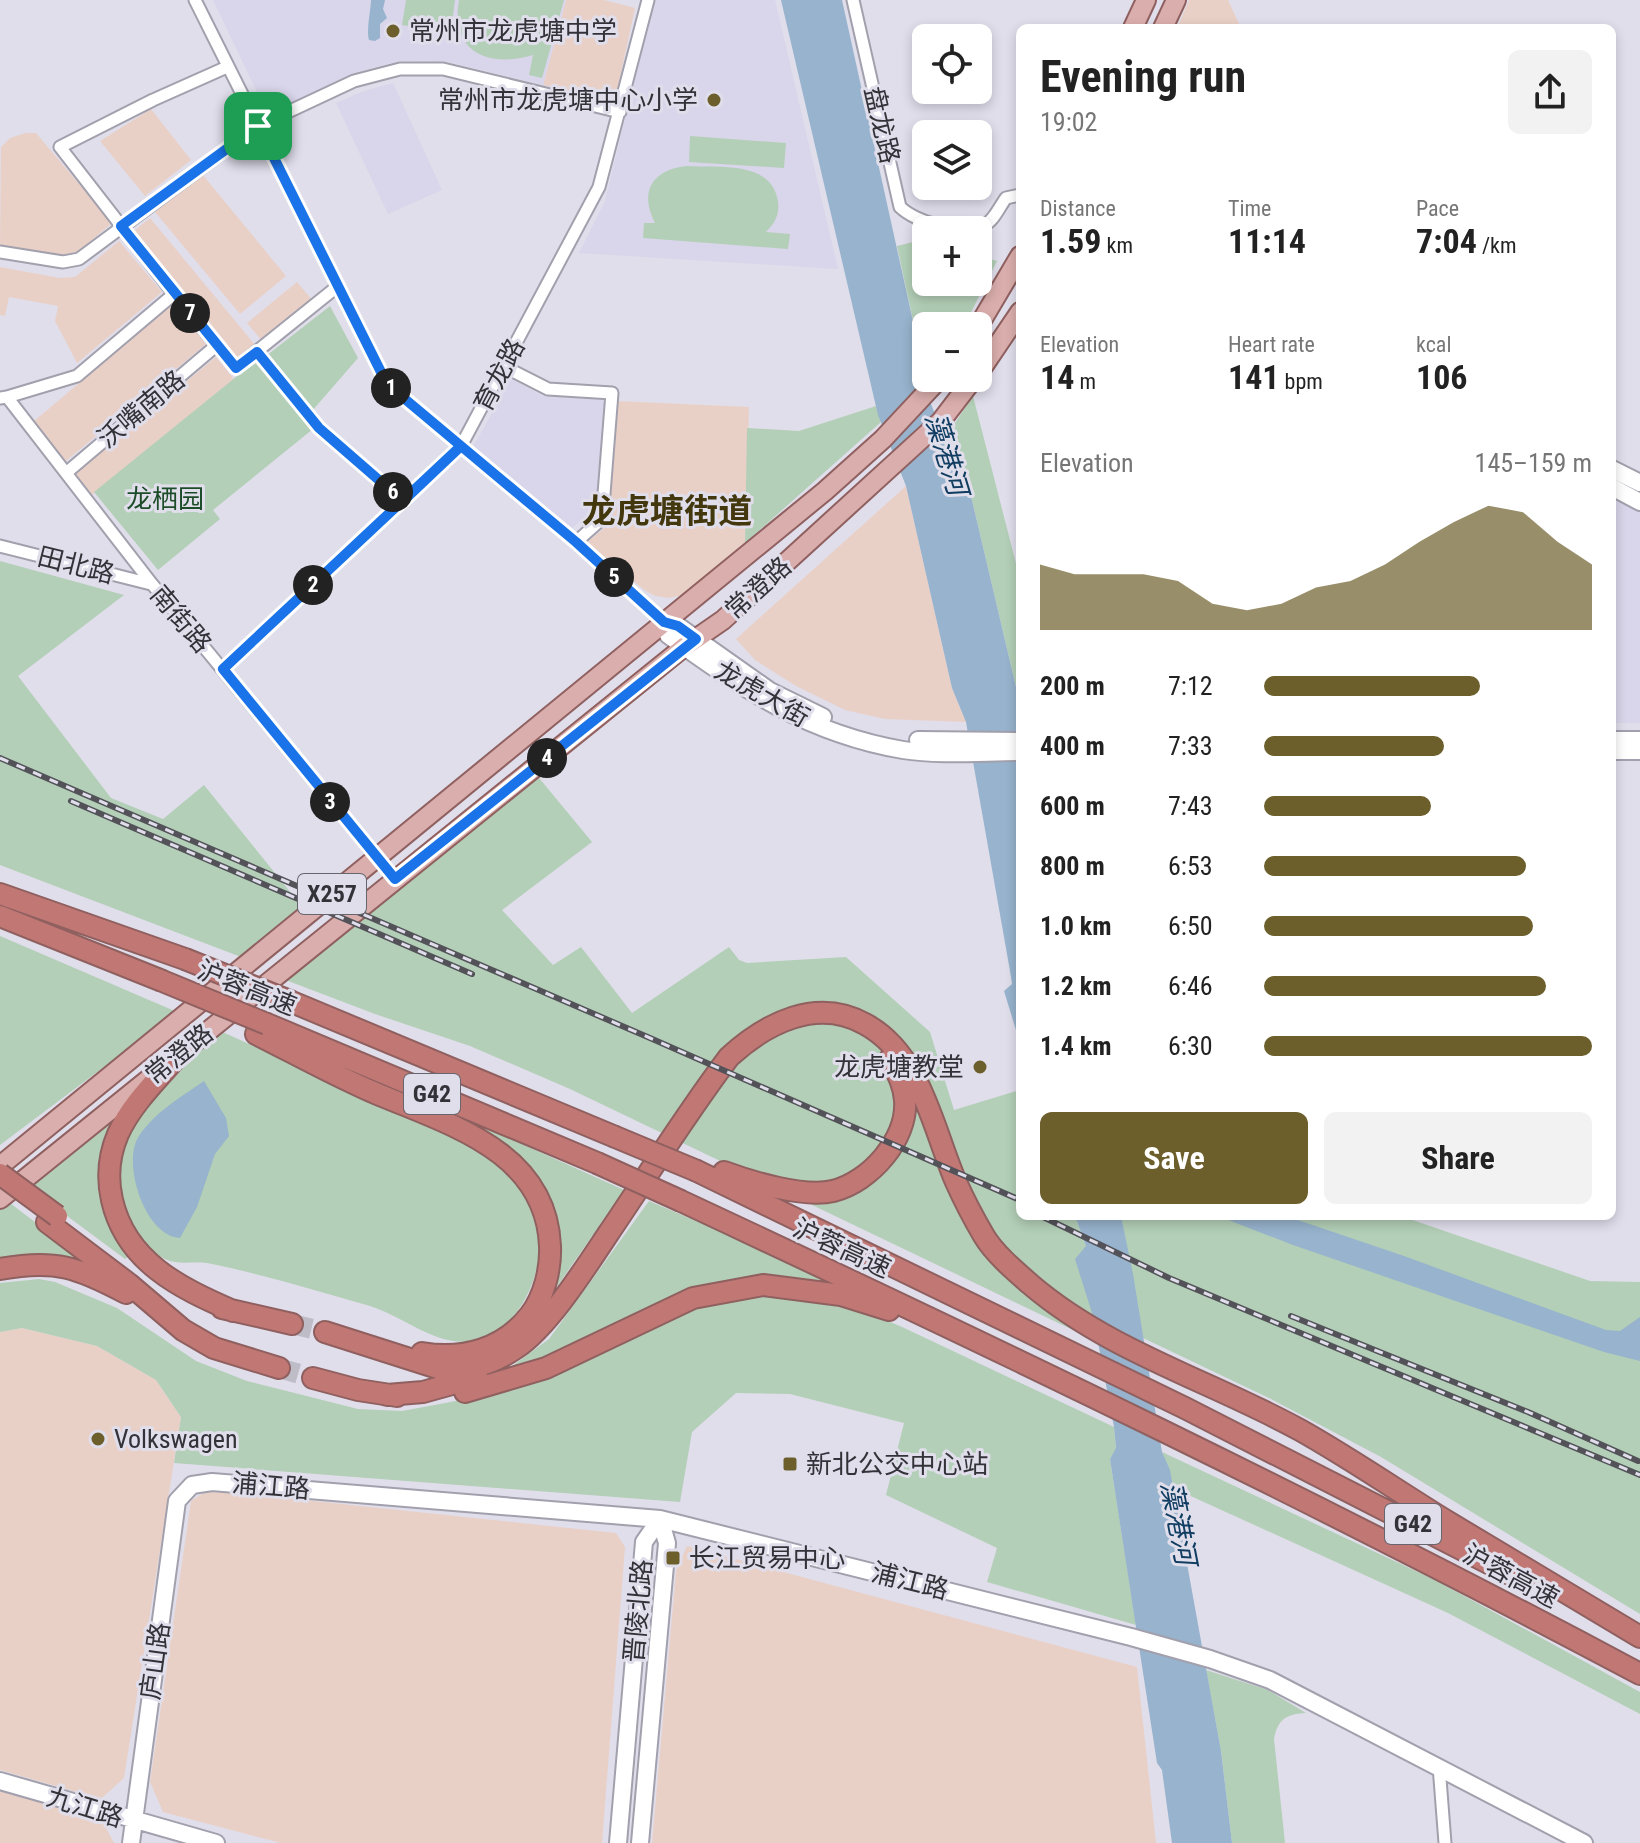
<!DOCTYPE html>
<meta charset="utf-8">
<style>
:root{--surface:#fff;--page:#f2f2f2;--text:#222;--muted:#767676;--accent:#6d5f2c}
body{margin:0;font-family:"Roboto Condensed","Noto Sans SC",sans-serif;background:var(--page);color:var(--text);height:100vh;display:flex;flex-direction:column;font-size:30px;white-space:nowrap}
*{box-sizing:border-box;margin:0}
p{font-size:26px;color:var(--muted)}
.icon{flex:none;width:44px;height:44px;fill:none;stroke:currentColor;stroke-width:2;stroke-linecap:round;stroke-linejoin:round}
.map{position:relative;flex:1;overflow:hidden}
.drawer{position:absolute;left:1016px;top:24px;width:600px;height:1196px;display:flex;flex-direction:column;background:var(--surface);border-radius:12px;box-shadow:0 4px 12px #0003}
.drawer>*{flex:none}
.fabs{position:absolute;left:912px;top:24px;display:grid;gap:16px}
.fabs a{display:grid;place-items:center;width:80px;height:80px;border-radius:12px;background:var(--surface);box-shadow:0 4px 12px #0003;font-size:40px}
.pin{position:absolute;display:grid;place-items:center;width:68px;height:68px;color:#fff;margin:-34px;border-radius:16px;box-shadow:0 4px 12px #0006}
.km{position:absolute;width:40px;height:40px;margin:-20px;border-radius:50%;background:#222;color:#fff;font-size:22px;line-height:40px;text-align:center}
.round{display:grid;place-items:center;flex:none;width:84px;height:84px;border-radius:12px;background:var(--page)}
.overview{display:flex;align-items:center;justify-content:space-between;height:136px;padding:0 24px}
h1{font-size:44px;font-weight:700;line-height:60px}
.figures{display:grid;grid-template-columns:repeat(3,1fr);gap:12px;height:136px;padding:8px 24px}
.figures div{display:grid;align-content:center}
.figures b{font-size:34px;font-weight:700}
.figures small{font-size:22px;font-weight:400}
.figures p{font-size:22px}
.chart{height:224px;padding:16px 24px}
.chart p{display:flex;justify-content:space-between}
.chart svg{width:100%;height:144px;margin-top:8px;fill:var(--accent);opacity:.7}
.action{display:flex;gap:16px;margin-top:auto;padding:16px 24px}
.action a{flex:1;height:92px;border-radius:12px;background:var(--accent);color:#fff;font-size:32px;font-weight:700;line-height:92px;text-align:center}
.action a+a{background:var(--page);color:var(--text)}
ul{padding:0 24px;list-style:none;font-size:26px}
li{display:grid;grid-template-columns:128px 96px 1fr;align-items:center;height:60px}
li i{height:20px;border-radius:10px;background:var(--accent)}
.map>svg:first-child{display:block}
.commercial{fill:#e9d0c7}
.built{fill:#d9d5ea}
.green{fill:#b3cfb7}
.water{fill:#97b3cd}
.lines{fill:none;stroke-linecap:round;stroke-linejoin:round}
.highway-tunnel{stroke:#bdbcc7;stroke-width:20;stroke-dasharray:20 10;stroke-linecap:butt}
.street-casing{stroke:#a2a0ad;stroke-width:15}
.secondary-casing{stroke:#a2a0ad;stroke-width:20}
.primary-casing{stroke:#8f605f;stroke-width:22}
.highway-casing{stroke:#8f605f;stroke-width:24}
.street{stroke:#fff;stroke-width:11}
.secondary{stroke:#fff;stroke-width:16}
.primary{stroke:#daaeac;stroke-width:18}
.highway{stroke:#c17874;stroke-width:20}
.rail-casing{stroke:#535259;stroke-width:6}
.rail{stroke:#e0deeb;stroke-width:3;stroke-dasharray:9;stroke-linecap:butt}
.highway-bridge-casing{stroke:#8f605f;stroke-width:24;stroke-linecap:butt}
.highway-bridge{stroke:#c17874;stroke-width:20}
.route-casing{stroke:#fff;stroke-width:16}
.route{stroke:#1a73e8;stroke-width:10}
.poi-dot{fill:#6d5f2c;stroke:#e0deeb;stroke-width:3}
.labels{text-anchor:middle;stroke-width:6;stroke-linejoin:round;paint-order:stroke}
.shield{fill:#e0deeb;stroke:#67666e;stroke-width:2}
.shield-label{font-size:24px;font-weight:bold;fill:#333238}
.poi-label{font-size:26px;fill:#333238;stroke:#e0deeb;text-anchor:start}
.street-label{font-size:26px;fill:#333238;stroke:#e0deeb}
.park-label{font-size:26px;fill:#1d4c29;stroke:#e0deeb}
.water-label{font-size:28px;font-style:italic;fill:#103d61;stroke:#e0deeb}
.district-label{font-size:34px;font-weight:bold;fill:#42370d;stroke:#e0deeb}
</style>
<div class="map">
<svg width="1640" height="1843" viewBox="0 0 1640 1843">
<rect width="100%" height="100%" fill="#e0deeb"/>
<path class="commercial" d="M566,0H604L635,8L617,91L603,98L543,85Z
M1189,0H1228L1241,28H1177Z
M151,109L191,160L145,196L100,141Z
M25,133H36L112,223L79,251L63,255L0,246L1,147L10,138Z
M202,174L286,276L240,314L155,212Z
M150,218L256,346L236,362L130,234Z
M119,241L162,292L77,363L55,321L58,306L9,297L5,316L0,315V267L60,278L75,277Z
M297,282L313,301L263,342L247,323Z
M173,304L206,344L66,461L33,422Z
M216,357L234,379L92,495L75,473Z
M616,401L749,407L745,543L691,591L679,596L669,598L655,596L643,589L587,542L607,526Z
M906,486L952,688L966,722L885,719L845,710L796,686L755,660L736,639Z
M22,1328L97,1346L156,1380L181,1417L124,1778L101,1799L0,1770V1332Z
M208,1490L616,1533L625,1547L602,1843H281L163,1812L150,1782L191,1501Z
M687,1546L1137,1667L1156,1843H652L676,1571Z
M0,1788L102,1820L114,1843H0Z"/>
<path class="built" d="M213,0H566L543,85L448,62L399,61L353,73L268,115Z
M654,0H775L838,269L579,253L605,201Z
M393,83L442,190L388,214L336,103L364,91Z
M511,379L543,396L606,399L597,507L570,530L473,447Z
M1612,498L1640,512V723H1612Z"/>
<path class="green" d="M406,0H455L451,32L402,25Z
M459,0H564L542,78L529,75L533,55C489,68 450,53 459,0Z
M690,136L786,143L784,168L689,162Z
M686,166C715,168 768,160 777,197C781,212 776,222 766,232L790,234L788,249L643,238L644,223H655C639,192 652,170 686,166Z
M913,242L926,245V282H978V256L997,261L964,326H926V373L923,376L920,353L897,246Z
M330,306L358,358L312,411L266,356Z
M257,360L313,429L213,510L220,519L158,570L94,492Z
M973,396L1020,579V704L971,496L948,460L943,441Z
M876,406L881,422L745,543L747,428L799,431Z
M0,561L124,595L18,676L111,798L163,819L204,785L303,908L241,957L0,865Z
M535,773L592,842L502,910L553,965L581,947L632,1013L729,947L739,960L747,963L846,957L930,1032L954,1110L1020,1090V1216H1075L1086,1246L1098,1342L570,1089L470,1046L375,1014L283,979Z
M0,936L177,1012L0,1145Z
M218,1030C264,1051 310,1071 356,1091C432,1124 572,1171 533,1281C523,1309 503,1336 472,1341C436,1347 403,1316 370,1306C318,1291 265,1275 212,1264C196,1260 180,1266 165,1259C145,1250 116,1207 115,1186C110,1118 174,1072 218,1030Z
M415,1096L624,1190L547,1301L538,1188L413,1100Z
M125,1103L101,1160L130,1254L125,1259L24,1184Z
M6,1200L94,1267L27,1256L0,1257V1205Z
M649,1201L834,1280L831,1285L701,1289L652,1305L592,1334L565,1351L511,1372L508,1369L549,1339Z
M1121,1216H1401L1590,1281L1640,1282V1614L1381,1457L1269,1398L1143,1338Z
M39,1279L55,1282L117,1308L196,1361L247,1381L358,1409L402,1411L499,1393L557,1372L696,1307L763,1294L842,1303L900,1326L1114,1427L1116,1449L1110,1459L1136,1625L987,1582L997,1548L886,1495L904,1423L790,1394L736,1393L692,1432L680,1502L174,1463L181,1417L156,1380L97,1346L22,1328L0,1332V1283Z
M1162,1452L1435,1580L1640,1692V1714L1448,1613L1173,1488Z
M1206,1670L1268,1690L1306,1713C1286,1714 1278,1719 1274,1739L1285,1843H1232L1221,1751Z"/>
<path class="water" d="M371,0H385L383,9L387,18L380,24V38L375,41L369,40C366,31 371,9 371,0Z
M781,0H842L920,353L927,394L939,424L948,460L971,496L1020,704V1043L1004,991L1012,984L1010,971L966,722L952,688L906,486L878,415Z
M204,1081L226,1118L229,1136L215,1154L197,1207L180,1238C145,1237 121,1162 139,1136C155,1112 181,1097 204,1081Z
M1075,1216H1121L1133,1274L1162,1452L1170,1470L1221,1751L1232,1843H1172L1162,1770L1157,1763L1110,1459L1116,1448L1114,1427L1093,1316L1075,1259L1086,1246Z
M1218,1216H1286L1404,1256L1606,1330L1620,1331L1640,1317V1361L1604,1352L1293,1245Z"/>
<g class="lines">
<path class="highway-tunnel" d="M292,1324L325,1332
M279,1368L313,1378"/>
<g class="street-casing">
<path id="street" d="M195,0L387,384L572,539L664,622
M853,0L900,207C917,223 965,236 986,224C994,220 1000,206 1006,198L1020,195
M227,67L153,100L60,147L174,294L236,368L338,286
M0,252L63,262L79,259L258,126L354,81L400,69H443L620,112
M257,352L319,428L403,501
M503,366L548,389L612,393L602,519L576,542
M7,397L77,376L174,294
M0,398L7,397L152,584L395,879
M66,473L217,345
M0,546L151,584
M223,669L461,446L599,187L648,0
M1439,1766L1445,1843"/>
</g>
<g class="secondary-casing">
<path id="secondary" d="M1612,469L1640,483
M1612,487L1640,502
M664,622L668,635C743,690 809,734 903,750C941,756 982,752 1020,752
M664,622L678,626L770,691L823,717
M918,740L1020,741
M1612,740H1640
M1612,751H1640
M0,1781L216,1843
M131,1843L177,1501L192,1485L212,1482L660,1519L1131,1637L1210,1659L1270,1680L1584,1843
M618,1843L644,1542L660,1519
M640,1843L667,1543L660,1519"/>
</g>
<g class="primary-casing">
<path id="primary" d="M1133,28L1146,0
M1163,28L1176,0
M978,327L1020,256
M978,374L1020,312
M0,1166L825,491L883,439L940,378
M0,1199L684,647L723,620L941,421L974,378"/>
</g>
<g class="highway-casing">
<path id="highway" d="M0,894L185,959
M0,916L160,980
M292,1002L613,1136
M267,1024L597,1163
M256,1034C292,1052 328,1072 364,1088C439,1122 546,1146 550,1246C551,1269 544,1297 530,1315C504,1349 463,1360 422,1353
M182,1051C160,1077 132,1103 118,1134C109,1155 107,1178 112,1200C126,1262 180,1288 233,1311
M697,1171L1185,1408L1518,1578
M724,1172C751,1182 805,1198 833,1191C870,1182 908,1139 905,1100C904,1086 897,1071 890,1059
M681,1201C1004,1352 1325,1506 1640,1674
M47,1222L129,1284L183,1330L214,1348L279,1368
M0,1269C55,1259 77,1267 126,1293
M222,1308L292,1324
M325,1332L441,1369C469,1372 493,1364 516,1348C548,1327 586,1267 608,1234C648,1175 686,1114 729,1057C766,1023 817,997 865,1024C921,1054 933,1129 956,1182C964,1200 974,1219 984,1236C994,1253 1015,1271 1030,1284C1108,1351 1211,1381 1300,1430C1350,1458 1399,1492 1448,1522C1512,1561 1576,1599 1640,1637
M313,1378L358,1390L397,1396
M465,1392L546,1368L693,1298L763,1285L841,1295L889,1310
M387,1395L423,1392L477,1377"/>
</g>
<use href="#street" class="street"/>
<use href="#secondary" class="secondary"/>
<use href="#primary" class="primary"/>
<use href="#highway" class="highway"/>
<g class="rail-casing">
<path id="rail" d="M0,758L650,1038L1020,1200
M71,801L472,974
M1041,1216L1169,1278L1640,1475
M1291,1316L1528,1412L1638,1461"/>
</g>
<use href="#rail" class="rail"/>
<g class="highway-bridge-casing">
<path id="highway-bridge" d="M185,959L292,1002
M160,980L267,1024
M613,1136L697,1171
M597,1163L681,1201
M0,1174L57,1216"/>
</g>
<use href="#highway-bridge" class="highway-bridge"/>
</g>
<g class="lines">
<g class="route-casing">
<path id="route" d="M258,126L387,384L461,446L223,669L395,879L696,639L678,626L664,622L576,542L461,446L403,501L319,428L257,352L236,368L121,226L258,126"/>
</g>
<use href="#route" class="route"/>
</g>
<g class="poi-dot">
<circle cx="393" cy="31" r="8"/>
<circle cx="714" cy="100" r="8"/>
<circle cx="980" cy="1067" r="8"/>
<circle cx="98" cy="1439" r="8"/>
<rect x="782" y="1456" width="16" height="16" rx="4"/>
<rect x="665" y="1550" width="16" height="16" rx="4"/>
</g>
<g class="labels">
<g class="shield">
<rect x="298" y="874" width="68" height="40" rx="6"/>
<rect x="404" y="1074" width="56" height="40" rx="6"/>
<rect x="1385" y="1504" width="56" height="40" rx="6"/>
</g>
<g class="shield-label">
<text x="332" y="902">X257</text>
<text x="432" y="1102">G42</text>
<text x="1413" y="1532">G42</text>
</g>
<g class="poi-label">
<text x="409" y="40">常州市龙虎塘中学</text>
<text x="698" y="109" text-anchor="end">常州市龙虎塘中心小学</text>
<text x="964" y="1076" text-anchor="end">龙虎塘教堂</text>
<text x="114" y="1448">Volkswagen</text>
<text x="806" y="1473">新北公交中心站</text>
<text x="689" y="1567">长江贸易中心</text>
</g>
<g class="street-label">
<text transform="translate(882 125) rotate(77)" y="9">盘龙路</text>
<text transform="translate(499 375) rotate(-62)" y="9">育龙路</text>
<text transform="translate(141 409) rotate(-40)" y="9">沃嘴南路</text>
<text transform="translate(76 565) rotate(14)" y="9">田北路</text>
<text transform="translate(758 588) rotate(-42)" y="9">常澄路</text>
<text transform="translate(181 619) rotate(50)" y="9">南街路</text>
<text transform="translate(762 694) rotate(30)" y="9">龙虎大街</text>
<text transform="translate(247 988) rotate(22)" y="9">沪蓉高速</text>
<text transform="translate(179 1054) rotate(-39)" y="9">常澄路</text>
<text transform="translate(842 1248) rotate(25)" y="9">沪蓉高速</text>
<text transform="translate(271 1486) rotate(5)" y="9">浦江路</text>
<text transform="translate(1511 1576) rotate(28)" y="9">沪蓉高速</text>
<text transform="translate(910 1581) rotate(14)" y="9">浦江路</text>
<text transform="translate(638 1611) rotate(-85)" y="9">晋陵北路</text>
<text transform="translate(155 1661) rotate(-82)" y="9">庐山路</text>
<text transform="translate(85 1807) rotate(17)" y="9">九江路</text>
</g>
<g class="park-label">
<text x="165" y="508">龙栖园</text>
</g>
<g class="water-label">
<text transform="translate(947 454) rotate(73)" y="10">藻港河</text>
<text transform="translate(1179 1523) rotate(79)" y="10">藻港河</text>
</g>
<g class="district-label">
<text x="667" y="523">龙虎塘街道</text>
</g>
</g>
</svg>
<div class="fabs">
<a><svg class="icon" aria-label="locate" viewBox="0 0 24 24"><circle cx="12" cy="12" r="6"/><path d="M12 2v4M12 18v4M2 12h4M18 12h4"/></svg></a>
<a><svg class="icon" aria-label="layers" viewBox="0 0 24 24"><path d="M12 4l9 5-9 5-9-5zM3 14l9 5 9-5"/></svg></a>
<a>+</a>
<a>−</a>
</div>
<div class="pin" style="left:258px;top:126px;background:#1e9e55"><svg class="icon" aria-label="arrive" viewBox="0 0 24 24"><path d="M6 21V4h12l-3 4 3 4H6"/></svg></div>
<b class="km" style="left:391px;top:388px">1</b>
<b class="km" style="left:313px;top:585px">2</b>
<b class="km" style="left:330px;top:802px">3</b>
<b class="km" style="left:547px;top:758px">4</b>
<b class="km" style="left:614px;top:577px">5</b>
<b class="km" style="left:393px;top:492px">6</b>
<b class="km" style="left:190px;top:313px">7</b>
<section class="drawer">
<div class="overview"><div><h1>Evening run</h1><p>19:02</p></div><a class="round"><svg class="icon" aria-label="share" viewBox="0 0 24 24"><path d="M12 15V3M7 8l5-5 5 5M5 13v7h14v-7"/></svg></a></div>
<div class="figures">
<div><p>Distance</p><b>1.59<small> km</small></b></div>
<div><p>Time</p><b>11:14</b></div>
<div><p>Pace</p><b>7:04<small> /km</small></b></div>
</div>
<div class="figures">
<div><p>Elevation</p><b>14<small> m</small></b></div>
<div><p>Heart rate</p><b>141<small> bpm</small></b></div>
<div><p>kcal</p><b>106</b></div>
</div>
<div class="chart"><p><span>Elevation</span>145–159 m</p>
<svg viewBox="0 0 160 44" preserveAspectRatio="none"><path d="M0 44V24L10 27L20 27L30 27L40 29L50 36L60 38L70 36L80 31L90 29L100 24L110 17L120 11L130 6L140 8L150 17L160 24V44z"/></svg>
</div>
<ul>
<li><b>200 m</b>7:12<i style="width:66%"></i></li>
<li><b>400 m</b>7:33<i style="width:55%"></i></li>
<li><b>600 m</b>7:43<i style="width:51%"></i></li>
<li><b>800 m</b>6:53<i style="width:80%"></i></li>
<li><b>1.0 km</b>6:50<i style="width:82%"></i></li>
<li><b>1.2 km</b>6:46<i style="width:86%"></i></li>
<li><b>1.4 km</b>6:30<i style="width:100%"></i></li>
</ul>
<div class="action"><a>Save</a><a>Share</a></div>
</section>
</div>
